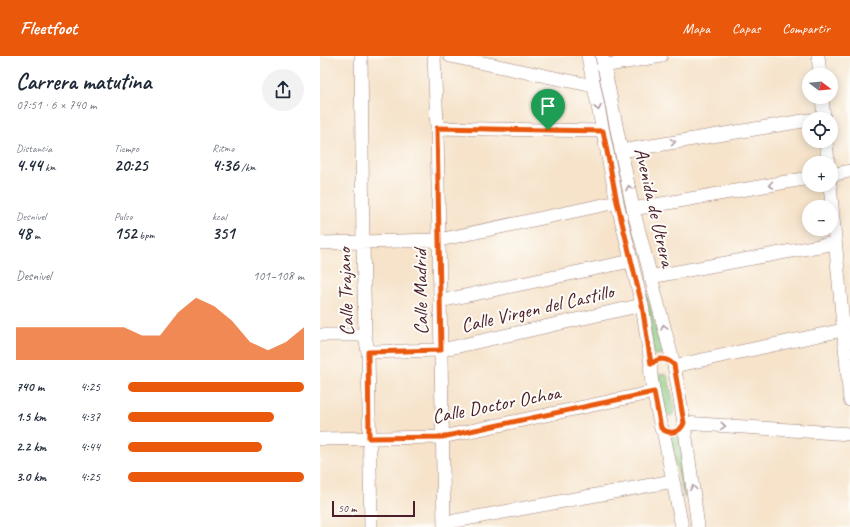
<!DOCTYPE html>
<html lang="es">
<meta charset="utf-8">
<style>
:root{--surface:#fff;--page:#f2f2f3;--text:#1f2937;--muted:#747a83;--accent:#ea580c}
body{margin:0;font-family:Caveat,sans-serif;background:var(--page);color:var(--text);height:100vh;display:flex;flex-direction:column;font-size:15px;white-space:nowrap}
*{box-sizing:border-box;margin:0}
p{font-size:13px;color:var(--muted)}
.icon{flex:none;width:22px;height:22px;fill:none;stroke:currentColor;stroke-width:2;stroke-linecap:round;stroke-linejoin:round}
.map{position:relative;flex:1;overflow:hidden}
.panel{display:flex;flex-direction:column;background:var(--surface);width:320px}
.panel>*{flex:none}
.needle{width:26px;rotate:106deg}
.controls{position:absolute;left:482px;top:12px;display:grid;gap:8px}
.controls a{display:grid;place-items:center;width:36px;height:36px;border-radius:50%;background:var(--surface);box-shadow:0 2px 10px #0003;font-size:20px}
.scale{position:absolute;left:12px;bottom:10px;width:83px;box-sizing:border-box;padding-left:4px;border:2px solid #4a1f2b;border-top:0;font-size:11px;line-height:14px;white-space:nowrap;color:#4a1f2b;-webkit-text-stroke:3px #fdfcf7;paint-order:stroke}
.pin{position:absolute;display:grid;place-items:center;width:34px;height:34px;color:#fff;margin:-41px -17px;border-radius:50% 50% 50% 0;rotate:-45deg;box-shadow:0 0 4px #0007}
.pin .icon{rotate:45deg}
.round{display:grid;place-items:center;flex:none;width:42px;height:42px;border-radius:21px;background:var(--page)}
.head{display:flex;align-items:center;justify-content:space-between;height:68px;padding:0 16px}
h1{font-size:22px;font-weight:800;line-height:30px}
.metrics{display:grid;grid-template-columns:repeat(3,1fr);gap:6px;height:68px;padding:4px 16px}
.metrics div{display:grid;align-content:center}
.metrics b{font-size:17px;font-weight:800}
.metrics small{font-size:11px;font-weight:400}
.metrics p{font-size:11px}
.chart{height:112px;padding:8px 16px}
.chart p{display:flex;justify-content:space-between}
.chart svg{width:100%;height:72px;margin-top:4px;fill:var(--accent);opacity:.7}
ul{padding:0 16px;list-style:none;font-size:13px}
li{display:grid;grid-template-columns:64px 48px 1fr;align-items:center;height:30px}
li i{height:10px;border-radius:5px;background:var(--accent)}
header{display:flex;align-items:center;gap:24px;box-sizing:border-box;height:56px;padding:0 20px;background:var(--accent);color:#fff}
header strong{font-size:19px}
nav{display:flex;gap:22px;margin-inline-start:auto;font-size:14px}
main{display:flex;flex:1;min-height:0}
.map>svg:first-child{display:block}
.green{fill:#87c77e;stroke:#687354}
.lines{fill:none;stroke-linecap:round;stroke-linejoin:round}
.minor-casing{stroke:#a0817a;stroke-width:14}
.minor{stroke:#fff;stroke-width:13}
.oneway{stroke:#ae9aa0}
.route-casing{stroke:#fff;stroke-width:8}
.route{stroke:#ea580c;stroke-width:5}
.labels{text-anchor:middle;stroke-width:4;stroke-linejoin:round;paint-order:stroke}
.street-label{font-size:20px;fill:#4a1f2b;stroke:#fdfcf7}
</style>
<header>
<strong>Fleetfoot</strong>
<nav><a>Mapa</a><a>Capas</a><a>Compartir</a></nav>
</header>
<main>
<section class="panel">
<div class="head"><div><h1>Carrera matutina</h1><p>07:51 · 6 × 740 m</p></div><a class="round"><svg class="icon" aria-label="share" viewBox="0 0 24 24"><path d="M12 15V3M7 8l5-5 5 5M5 13v7h14v-7"/></svg></a></div>
<div class="metrics">
<div><p>Distancia</p><b>4.44<small> km</small></b></div>
<div><p>Tiempo</p><b>20:25</b></div>
<div><p>Ritmo</p><b>4:36<small> /km</small></b></div>
</div>
<div class="metrics">
<div><p>Desnivel</p><b>48<small> m</small></b></div>
<div><p>Pulso</p><b>152<small> bpm</small></b></div>
<div><p>kcal</p><b>351</b></div>
</div>
<div class="chart"><p><span>Desnivel</span>101–108 m</p>
<svg viewBox="0 0 160 44" preserveAspectRatio="none"><path d="M0 44V24L10 24L20 24L30 24L40 24L50 24L60 24L70 29L80 29L90 15L100 6L110 11L120 20L130 33L140 38L150 33L160 24V44z"/></svg>
</div>
<ul>
<li><b>740 m</b>4:25<i style="width:100%"></i></li>
<li><b>1.5 km</b>4:37<i style="width:83%"></i></li>
<li><b>2.2 km</b>4:44<i style="width:76%"></i></li>
<li><b>3.0 km</b>4:25<i style="width:100%"></i></li>
</ul>
</section>
<div class="map">
<svg width="530" height="471" viewBox="0 0 530 471">
<rect width="100%" height="100%" fill="#fdfcf7"/>
<filter id="ink" filterUnits="userSpaceOnUse"><feTurbulence type="fractalNoise" baseFrequency=".025" numOctaves="2"/><feDisplacementMap in="SourceGraphic" scale="8" xChannelSelector="R" yChannelSelector="G"/><feConvolveMatrix kernelMatrix="1 2 1 2 8 2 1 2 1" color-interpolation-filters="sRGB"/></filter>
<filter id="wash" filterUnits="userSpaceOnUse"><feTurbulence type="fractalNoise" baseFrequency=".012" numOctaves="4" result="noise"/><feDisplacementMap in="SourceGraphic" scale="16" xChannelSelector="R" yChannelSelector="G"/><feGaussianBlur stdDeviation="0.9" result="paint"/><feColorMatrix in="noise" values="0 0 0 0 0 0 0 0 0 0 0 0 0 0 0 0 0 1.4 0 .05"/><feComposite in="paint" operator="in"/></filter>
<g filter="url(#wash)">
<rect width="100%" height="100%" fill="#f6e3ca"/>
<path class="green" d="M327,238L343,298L334,299L324,239Z
M341,318H345L348,321L355,355C353,360 348,362 345,357L337,323L338,320Z
M359,378L365,441H364L349,380H354Z"/>
</g>
<g filter="url(#ink)">
<g class="lines">
<g class="minor-casing">
<path id="minor" d="M41,0L43,187L45,279L48,296L51,471
M114,0L117,72L124,471
M130,0L274,30
M268,0L297,146L322,249L331,308C328,317 339,360 341,373L343,374L362,471
M282,0L313,153L354,309L364,367L378,471
M498,0L500,19
M283,10L341,0
M502,41L504,63
M117,72L283,75
M506,85L508,107
M301,95L489,64
M511,119L530,115
M510,129L530,344
M313,153L489,122
M0,187L119,184L297,146
M330,221L515,187
M120,245L311,205
M0,279H45
M48,296L121,294L322,249
M354,310L523,274
M364,367L530,378
M0,383L122,381L334,336
M124,467L353,425"/>
</g>
<use href="#minor" class="minor"/>
</g>
<defs><path id="oneway-chevron" d="M-2-3.5L2.5 0L-2 3.5" fill="none" stroke-width="1.6" stroke-linecap="round" stroke-linejoin="round"/></defs>
<g class="oneway">
<use href="#oneway-chevron" transform="translate(278 52) rotate(78)"/>
<use href="#oneway-chevron" transform="translate(353 86) rotate(-9)"/>
<use href="#oneway-chevron" transform="translate(451 129) rotate(170)"/>
<use href="#oneway-chevron" transform="translate(309 132) rotate(-102)"/>
<use href="#oneway-chevron" transform="translate(344 271) rotate(-105)"/>
<use href="#oneway-chevron" transform="translate(403 370) rotate(4)"/>
<use href="#oneway-chevron" transform="translate(373 432) rotate(-98)"/>
</g>
</g>
<g class="lines" filter="url(#ink)">
<g class="route-casing">
<path id="route" d="M117,72L283,75L297,146L322,249L331,308C339,301 347,302 354,309L364,367C360,377 349,379 341,372L334,336L122,381L49,382L48,296L121,294Z"/>
</g>
<use href="#route" class="route"/>
</g>
<g class="labels">
<g class="street-label">
<text transform="translate(335 151) rotate(77)" y="7">Avenida de Utrera</text>
<text transform="translate(25 236) rotate(-92)" y="7">Calle Trajano</text>
<text transform="translate(100 236) rotate(-91)" y="7">Calle Madrid</text>
<text transform="translate(217 252) rotate(-13)" y="7">Calle Virgen del Castillo</text>
<text transform="translate(176 348) rotate(-11)" y="7">Calle Doctor Ochoa</text>
</g>
</g>
</svg>
<div class="controls">
<a><svg class="needle" viewBox="-14 -14 28 28"><path d="M0-13l5 13h-10z" fill="#e53935"/><path d="M0 13l5-13h-10z" fill="#747a83"/></svg></a>
<a><svg class="icon" aria-label="locate" viewBox="0 0 24 24"><circle cx="12" cy="12" r="6"/><path d="M12 2v4M12 18v4M2 12h4M18 12h4"/></svg></a>
<a>+</a>
<a>−</a>
</div>
<div class="scale">50 m</div>
<div class="pin" style="left:228px;top:74px;background:#1e9e55"><svg class="icon" aria-label="arrive" viewBox="0 0 24 24"><path d="M6 21V4h12l-3 4 3 4H6"/></svg></div>
</div>
</main>
